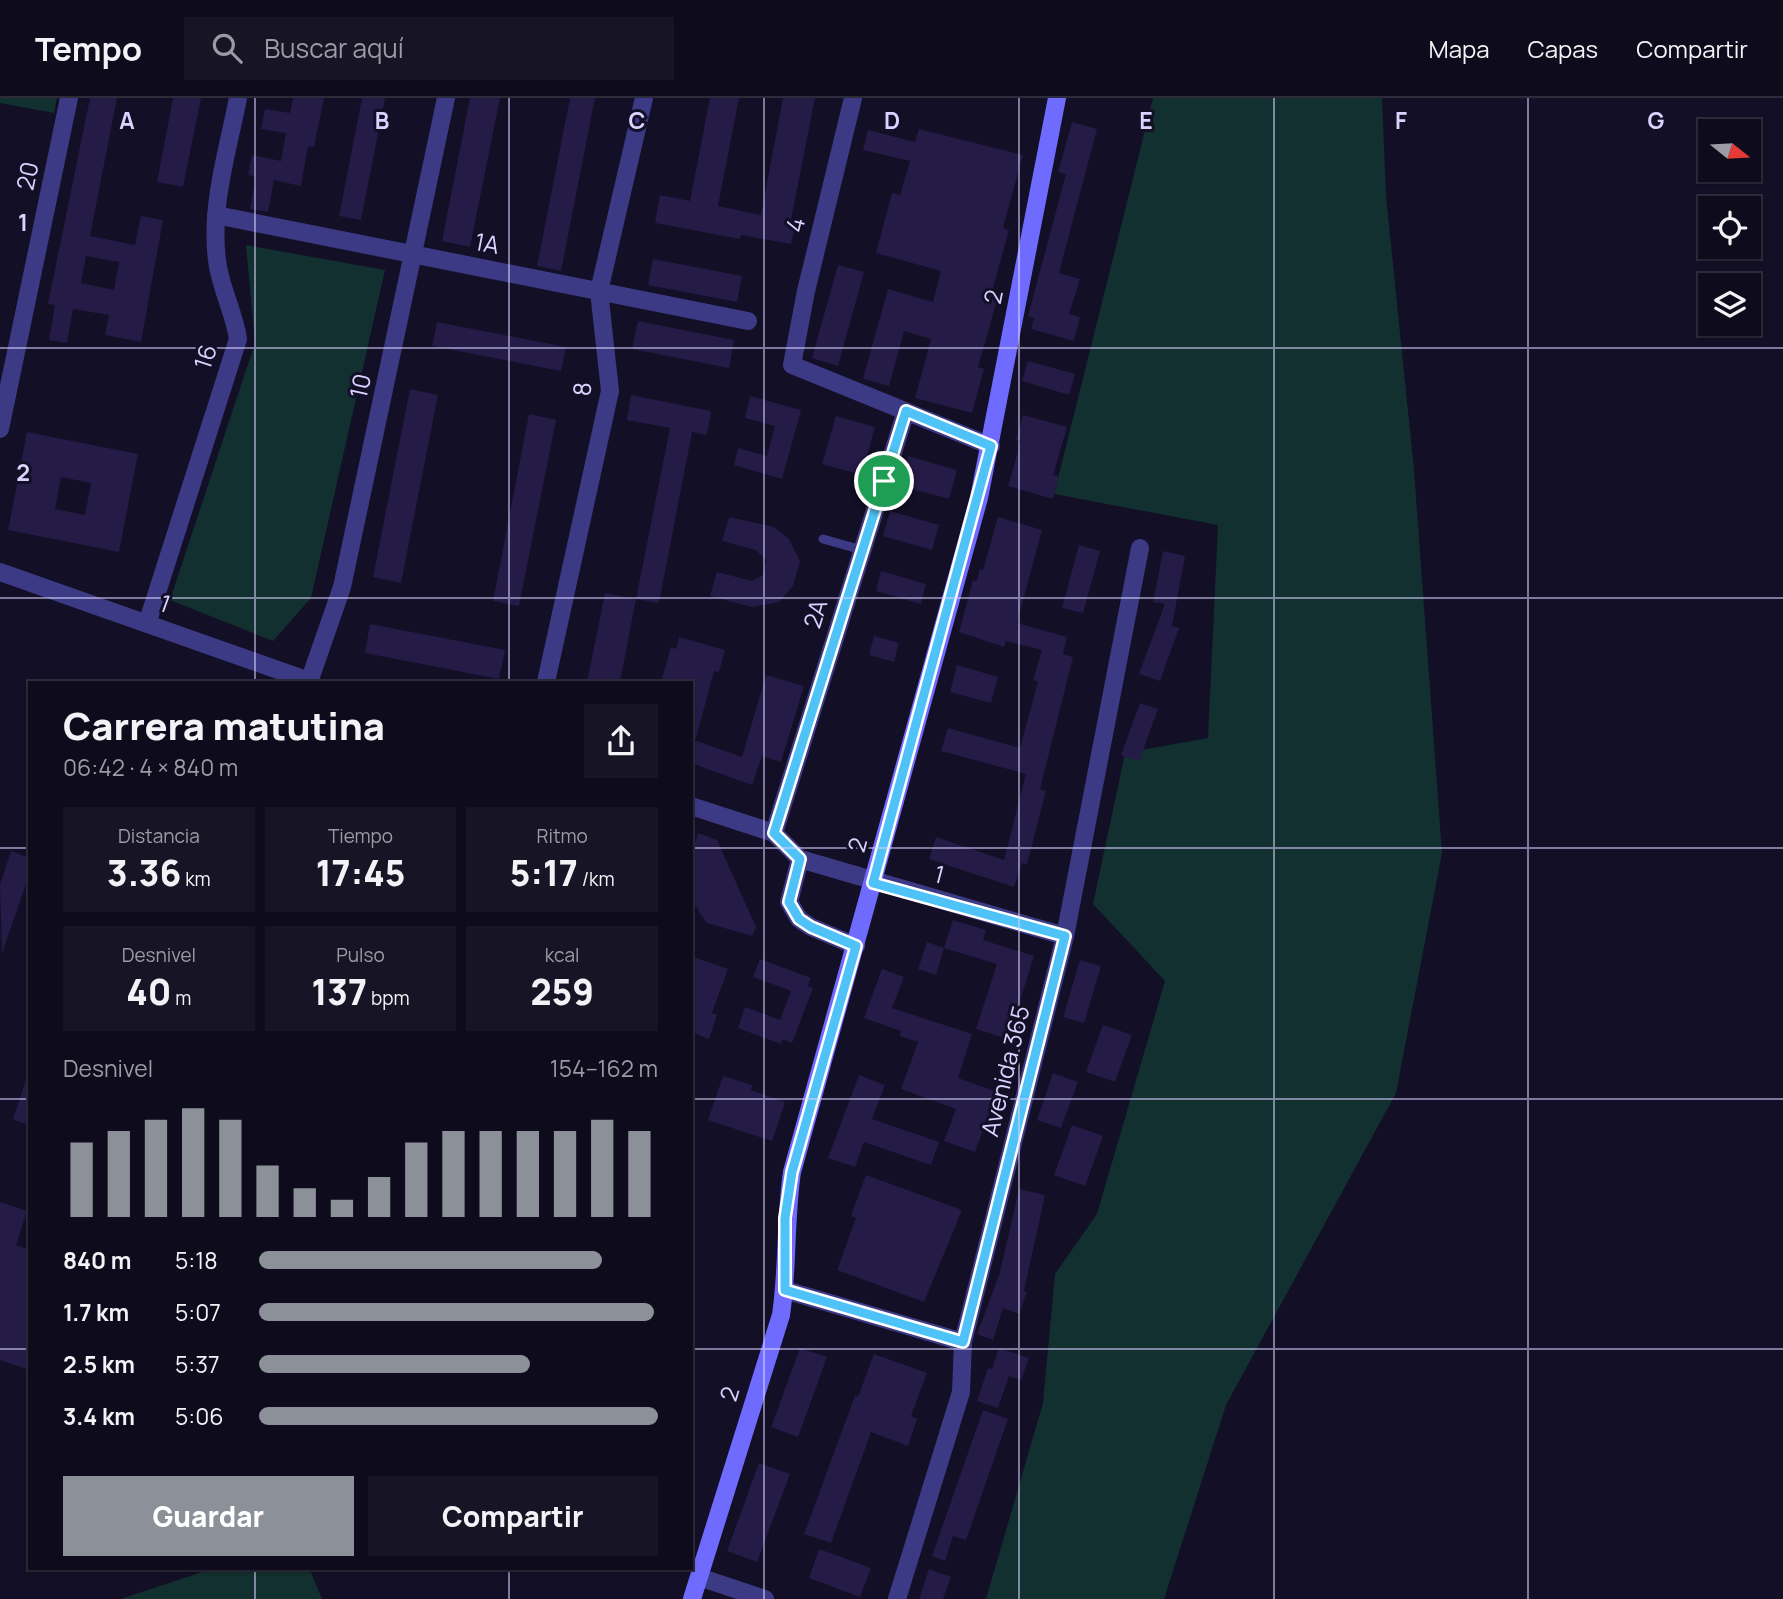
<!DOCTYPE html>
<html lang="es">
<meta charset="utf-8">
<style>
:root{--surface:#0e0b1c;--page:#171425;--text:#f1f3f6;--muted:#9b9ba3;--line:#2e2b3b;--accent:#8c9099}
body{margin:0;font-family:Manrope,sans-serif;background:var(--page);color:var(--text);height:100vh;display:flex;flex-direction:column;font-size:26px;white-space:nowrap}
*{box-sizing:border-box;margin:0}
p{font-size:23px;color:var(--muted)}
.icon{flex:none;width:38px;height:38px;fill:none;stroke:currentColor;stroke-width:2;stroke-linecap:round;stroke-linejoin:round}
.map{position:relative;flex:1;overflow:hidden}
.details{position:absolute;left:28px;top:583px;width:665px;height:889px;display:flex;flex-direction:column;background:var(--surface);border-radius:0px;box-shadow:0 2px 5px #0004,0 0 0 2px var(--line)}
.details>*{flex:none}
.needle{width:46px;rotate:108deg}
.tools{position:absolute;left:1698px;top:21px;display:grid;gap:14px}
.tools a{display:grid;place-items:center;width:63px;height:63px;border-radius:0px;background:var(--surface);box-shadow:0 2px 5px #0004,0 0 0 2px var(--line);font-size:35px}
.pin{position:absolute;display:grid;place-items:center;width:60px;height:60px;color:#fff;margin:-30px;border:4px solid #fff;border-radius:50%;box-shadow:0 2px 7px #0007}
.round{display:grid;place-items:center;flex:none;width:74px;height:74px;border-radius:0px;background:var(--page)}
.overview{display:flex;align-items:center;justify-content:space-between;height:119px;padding:0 35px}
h1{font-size:38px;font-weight:800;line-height:52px}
.stats{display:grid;grid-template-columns:repeat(3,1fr);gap:10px;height:119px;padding:7px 35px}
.stats div{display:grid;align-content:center;border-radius:0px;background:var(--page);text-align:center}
.stats b{font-size:35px;font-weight:800}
.stats small{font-size:19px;font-weight:400}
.stats p{font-size:19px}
.chart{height:196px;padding:14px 35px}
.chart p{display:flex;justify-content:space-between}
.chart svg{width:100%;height:126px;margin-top:7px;stroke:var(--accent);stroke-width:6}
.action{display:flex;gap:14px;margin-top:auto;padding:14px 35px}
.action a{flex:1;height:80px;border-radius:0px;background:var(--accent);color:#fff;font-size:28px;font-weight:800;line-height:80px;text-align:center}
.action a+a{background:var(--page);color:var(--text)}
ul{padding:0 35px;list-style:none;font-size:23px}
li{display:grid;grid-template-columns:112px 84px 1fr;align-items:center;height:52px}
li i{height:18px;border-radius:9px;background:var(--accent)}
header{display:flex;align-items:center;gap:42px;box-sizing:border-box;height:98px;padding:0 35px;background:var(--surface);border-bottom:2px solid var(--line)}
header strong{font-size:33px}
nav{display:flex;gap:38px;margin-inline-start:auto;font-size:24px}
.search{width:490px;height:63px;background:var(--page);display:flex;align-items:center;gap:18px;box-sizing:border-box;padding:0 24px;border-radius:0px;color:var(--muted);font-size:26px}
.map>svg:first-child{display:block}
.green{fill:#12302f}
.building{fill:#241b47;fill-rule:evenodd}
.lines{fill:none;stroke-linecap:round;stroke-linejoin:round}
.lane{stroke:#3d3a85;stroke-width:9}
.street{stroke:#3d3a85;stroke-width:18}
.secondary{stroke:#6f6bff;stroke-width:18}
.route-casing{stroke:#fff;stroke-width:14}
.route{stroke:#4fc3f7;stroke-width:9}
.grid{fill:none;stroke:#d9d4ff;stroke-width:2;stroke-opacity:0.55}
.labels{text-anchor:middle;stroke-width:6;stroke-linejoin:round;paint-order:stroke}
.street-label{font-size:24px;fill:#d9d4ff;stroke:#130f26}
.grid-label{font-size:23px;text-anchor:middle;font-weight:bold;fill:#d9d4ff;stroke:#130f26;stroke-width:6;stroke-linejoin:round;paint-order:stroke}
</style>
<header>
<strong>Tempo</strong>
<div class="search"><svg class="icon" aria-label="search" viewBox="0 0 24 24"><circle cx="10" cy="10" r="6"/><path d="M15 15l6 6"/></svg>Buscar aquí</div>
<nav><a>Mapa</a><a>Capas</a><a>Compartir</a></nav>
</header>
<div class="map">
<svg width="1783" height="1501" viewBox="0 0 1783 1501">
<rect width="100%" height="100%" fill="#130f26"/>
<path class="green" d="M0,0H57L54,15L0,5Z
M1153,0H1382L1386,98L1414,372L1442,755L1396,995L1226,1307L1164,1501H986L1043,1305L1055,1176L1097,1116L1165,883L1093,806L1125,655L1208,640L1218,427L1054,396Z
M246,147L385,172L311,500L273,543L170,502L255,245Z
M214,1470H309L322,1501H121Z"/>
<path class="building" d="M90,0H117L90,138L135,147L141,118L163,122L141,244L105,237L109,217L73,211L67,245L49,242L55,207L48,206ZM86,158L119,164L114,192L81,185Z
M173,0H201L183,89L157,84Z
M293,0H324L314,49L308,48L301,88L274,82L268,114L250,111L256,79L248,77L252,57L281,63L286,35L261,31L265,11L290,15Z
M362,0H385L361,122L339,118Z
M470,0H500L470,149L442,143Z
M570,0H595L561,173L537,168Z
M710,0H739L718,108L761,117L783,0H815L791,122L796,123L791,146L741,137L740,141L655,125L660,97L690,103Z
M1072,24L1097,31L1059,175L1080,181L1069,216L1080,219L1074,243L1031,231L1034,220L1028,218L1066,76L1058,74Z
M919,31L1023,57L1003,130L1009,132L990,201L997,202L978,269L984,271L972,315L915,300L931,241L904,233L889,288L863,281L888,191L933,204L941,173L876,155L892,95L900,97L910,63L863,52L868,32L915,44Z
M653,161L742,178L737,204L648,187Z
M838,167L864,174L838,268L812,260Z
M638,223L734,242L729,270L632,251Z
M437,224L566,249L561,273L432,248Z
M1028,263L1075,276L1069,297L1022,283Z
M410,291L438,297L401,485L373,479Z
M631,297L711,313L707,337L692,334L659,505L636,501L670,330L627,322Z
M750,298L801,312L782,381L734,367L738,350L767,358L775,328L745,320Z
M529,316L556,322L519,508L493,503Z
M1023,317L1067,329L1053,377L1059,378L1053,401L1008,388L1021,343L1016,341Z
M836,318L875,329L862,377L822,366Z
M27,334L138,356L119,454L8,432ZM61,379L91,385L85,417L55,411Z
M908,358L957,372L949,401L900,388Z
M890,413L939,427L932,452L883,438Z
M729,419L774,429L789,441L800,463L793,488L779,504L752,509L710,498L717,474L752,483L763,477L766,462L756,452L722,443Z
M998,419L1042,432L1017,525L1067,539L1063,556L1073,559L1040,691L1046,693L1027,766L1022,765L1014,789L929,761L936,739L1004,762L1026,676L941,653L948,630L1020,650L1038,584L1033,582L1042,552L1006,543L1004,549L959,534L973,482L977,483L980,471L983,472Z
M1079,447L1100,453L1083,515L1062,510Z
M1163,453L1185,458L1172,528L1179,530L1160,583L1139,576L1165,506L1153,504Z
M881,473L926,486L921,506L876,493Z
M605,495L636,501L620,584H587Z
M370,526L505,552L499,581L365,555Z
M874,538L899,545L894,564L869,557Z
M679,539L725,552L719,574L714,573L696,640H691V584H661L671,549L676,551Z
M957,567L998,579L991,605L950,594Z
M766,577L804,588L781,664L762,658L752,687L691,665V641L742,659Z
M1140,605L1158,611L1139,663L1121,657Z
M698,735L717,742L756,829L752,838L707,825L691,802V759Z
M11,753L30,760V775L2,855L0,787Z
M953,822L986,832L983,842L1034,858L1008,941L976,931L997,866L944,850Z
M927,844L944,850L936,877L918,871Z
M691,858L728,871L712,915L717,917L709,941L691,934Z
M760,861L811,880L808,888L813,890L792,945L783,941L781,946L738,930L745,909L780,922L791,893L753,879Z
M1080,862L1101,868L1084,925L1063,919Z
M882,871L904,879L892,910L972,936L958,980L997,994L975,1054L944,1043L956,1011L901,991L918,944L900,938L901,933L864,920Z
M1103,927L1132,937L1115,984L1086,974Z
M1053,975L1078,984L1061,1030L1037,1022Z
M859,977L885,987L872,1021L939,1044L931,1067L864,1044L855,1069L828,1060Z
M723,978L752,987L751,992L785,1004L772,1043L708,1022Z
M27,979H30V1028L13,1021Z
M1072,1027L1103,1038L1085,1088L1054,1077Z
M866,1077L962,1112L924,1204L837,1172L856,1120L851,1118Z
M1019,1091L1045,1097L1024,1193L1027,1194L1019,1216L1003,1210L993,1242L977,1236L1000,1174Z
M0,1104L27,1113L16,1147L30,1152V1272L0,1262Z
M800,1250L827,1259L798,1339L771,1329Z
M999,1250L1029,1260L1021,1282L1009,1278L998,1310L977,1303L988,1270L992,1271Z
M874,1256L927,1275L911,1318L917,1321L908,1348L871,1334L831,1445L804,1436L855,1298L858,1299Z
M983,1312L1008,1321L966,1442L953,1438L945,1463L932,1458Z
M759,1365L790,1376L757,1464L727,1453Z
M819,1451L871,1470L860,1499L809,1480Z
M929,1471L951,1479L943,1501H919Z"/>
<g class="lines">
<path class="lane" d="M823,441L862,452"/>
<path class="street" d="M853,0L806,193L792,267L991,348
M216,117L748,223
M0,331L69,0
M0,474L312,584
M147,526L238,241C234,214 220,189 217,162C210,108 228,52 238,0
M309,584L342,489L446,0
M546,584L610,293L599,193L644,0
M691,708L774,735L800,761L1065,838
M774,735L906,313
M800,761L789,804L799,821L811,829L856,848
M785,1192L963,1244
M699,1479L765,1501
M897,1501L961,1294L963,1244L1065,838L1140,450"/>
<path class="secondary" d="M692,1501L781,1217C788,1170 785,1122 792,1074L979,400L1057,0"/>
</g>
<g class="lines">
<g class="route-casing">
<path id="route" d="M906,313L991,348L873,785L1065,838L963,1244L785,1192V1120L792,1074L856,848L811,829L799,821L789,804L800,761L774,735Z"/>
</g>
<use href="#route" class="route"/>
</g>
<path class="grid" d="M255,0V584M509,0V584M764,0V1501M1019,0V1501M1274,0V1501M1528,0V1501M0,250H1783M0,500H1783M0,750H30M691,750H1783M0,1001H30M691,1001H1783M0,1251H30M691,1251H1783M255,1470V1501M509,1470V1501"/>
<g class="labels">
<g class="street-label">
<text transform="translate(28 78) rotate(-78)" y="8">20</text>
<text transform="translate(796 127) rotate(-76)" y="8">4</text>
<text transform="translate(487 146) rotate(11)" y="8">1A</text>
<text transform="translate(994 199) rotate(-79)" y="8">2</text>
<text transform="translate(206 259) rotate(-72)" y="8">16</text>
<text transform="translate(361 288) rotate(-78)" y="8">10</text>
<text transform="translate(583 291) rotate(-87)" y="8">8</text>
<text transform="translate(165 506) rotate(20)" y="8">1</text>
<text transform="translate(816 516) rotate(-73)" y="8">2A</text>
<text transform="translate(858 747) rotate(-75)" y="8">2</text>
<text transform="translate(939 777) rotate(15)" y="8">1</text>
<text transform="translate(1006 973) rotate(-76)" y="8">Avenida 365</text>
<text transform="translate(730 1296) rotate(-73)" y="8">2</text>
</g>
</g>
<g class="grid-label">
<text x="127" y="31">A</text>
<text x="382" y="31">B</text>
<text x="637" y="31">C</text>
<text x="892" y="31">D</text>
<text x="1146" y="31">E</text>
<text x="1401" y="31">F</text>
<text x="1656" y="31">G</text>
<text x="23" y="133">1</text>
<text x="23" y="383">2</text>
</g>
</svg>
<div class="tools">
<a><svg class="needle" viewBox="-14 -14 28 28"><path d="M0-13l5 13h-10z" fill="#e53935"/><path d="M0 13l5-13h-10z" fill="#9b9ba3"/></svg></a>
<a><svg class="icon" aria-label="locate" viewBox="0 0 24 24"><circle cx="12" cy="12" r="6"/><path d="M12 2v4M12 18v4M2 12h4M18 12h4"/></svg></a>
<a><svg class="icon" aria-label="layers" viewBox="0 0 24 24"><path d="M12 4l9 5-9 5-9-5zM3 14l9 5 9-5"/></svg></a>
</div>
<div class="pin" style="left:884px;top:383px;background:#1e9e55"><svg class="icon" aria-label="arrive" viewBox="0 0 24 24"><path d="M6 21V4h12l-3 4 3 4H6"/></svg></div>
<section class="details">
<div class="overview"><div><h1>Carrera matutina</h1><p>06:42 · 4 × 840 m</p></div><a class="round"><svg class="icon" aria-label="share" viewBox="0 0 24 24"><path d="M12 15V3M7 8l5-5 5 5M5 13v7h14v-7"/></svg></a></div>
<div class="stats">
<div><p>Distancia</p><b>3.36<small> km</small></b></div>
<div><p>Tiempo</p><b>17:45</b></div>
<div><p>Ritmo</p><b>5:17<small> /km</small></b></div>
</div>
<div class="stats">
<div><p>Desnivel</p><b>40<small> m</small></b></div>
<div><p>Pulso</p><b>137<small> bpm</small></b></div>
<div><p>kcal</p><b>259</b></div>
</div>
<div class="chart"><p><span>Desnivel</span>154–162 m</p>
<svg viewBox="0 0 160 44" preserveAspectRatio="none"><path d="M5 44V18M15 44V14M25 44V10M35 44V6M45 44V10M55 44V26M65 44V34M75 44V38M85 44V30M95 44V18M105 44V14M115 44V14M125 44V14M135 44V14M145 44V10M155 44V14"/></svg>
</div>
<ul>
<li><b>840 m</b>5:18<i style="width:86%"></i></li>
<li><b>1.7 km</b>5:07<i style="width:99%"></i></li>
<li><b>2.5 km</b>5:37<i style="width:68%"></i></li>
<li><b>3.4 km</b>5:06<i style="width:100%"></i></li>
</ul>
<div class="action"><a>Guardar</a><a>Compartir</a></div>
</section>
</div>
